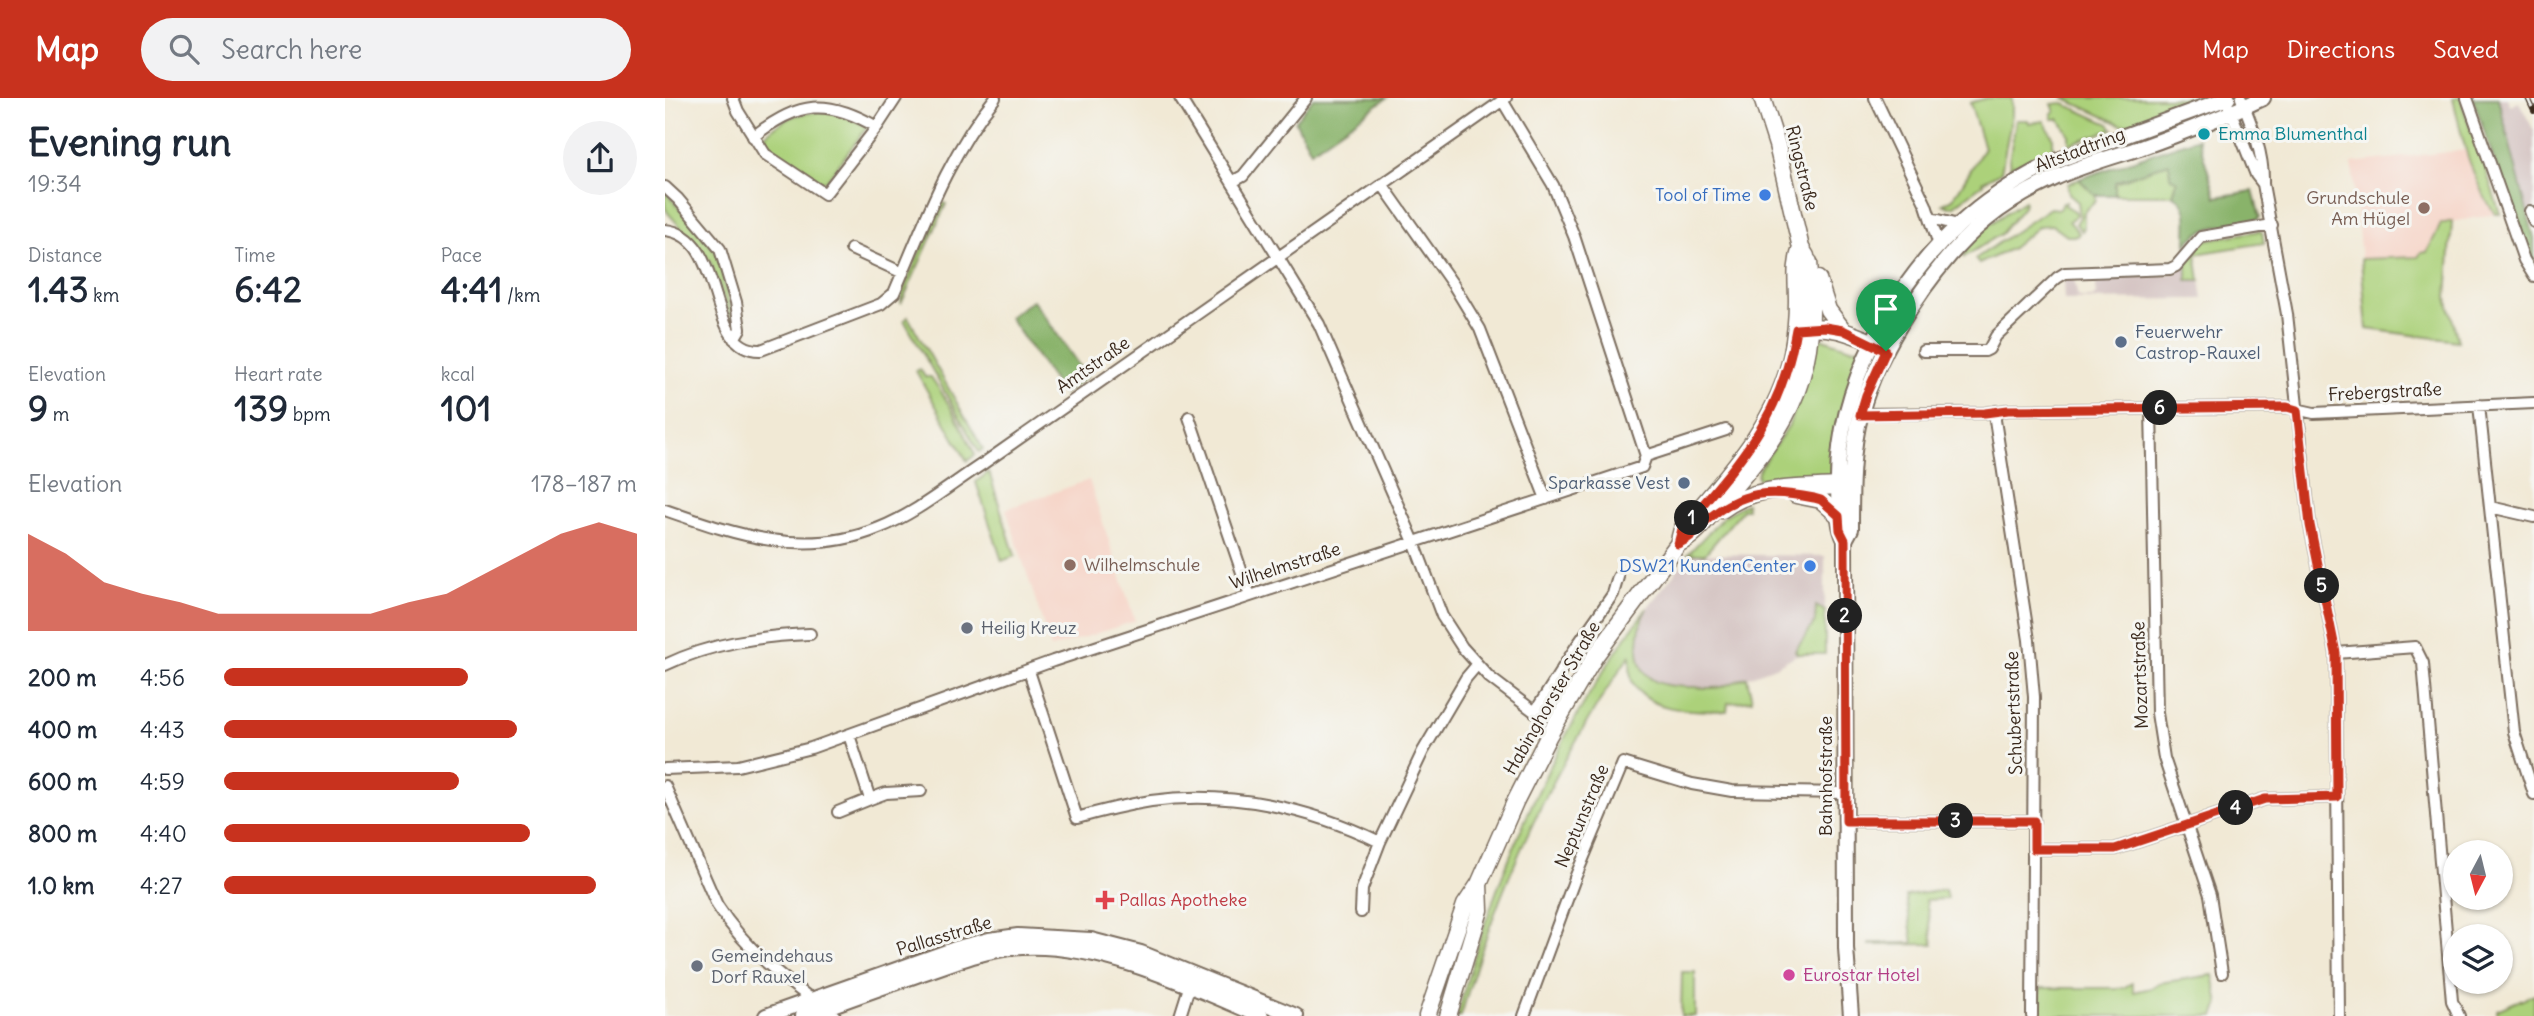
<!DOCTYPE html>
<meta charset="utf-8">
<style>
:root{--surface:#fff;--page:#f2f2f3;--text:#1f2937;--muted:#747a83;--accent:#c8321e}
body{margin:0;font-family:Delius,sans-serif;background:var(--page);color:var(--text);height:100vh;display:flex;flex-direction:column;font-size:26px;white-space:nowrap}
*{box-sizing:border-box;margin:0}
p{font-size:23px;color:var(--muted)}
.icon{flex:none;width:38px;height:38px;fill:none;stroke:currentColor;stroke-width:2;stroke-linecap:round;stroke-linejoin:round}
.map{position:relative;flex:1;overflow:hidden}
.side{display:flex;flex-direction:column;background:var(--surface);width:665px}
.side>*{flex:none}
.needle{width:46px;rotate:187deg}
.tools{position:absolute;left:1778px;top:742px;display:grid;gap:14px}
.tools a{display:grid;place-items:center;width:70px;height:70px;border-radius:50%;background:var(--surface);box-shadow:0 2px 5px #0004;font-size:35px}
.pin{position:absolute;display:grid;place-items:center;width:60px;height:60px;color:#fff;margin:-72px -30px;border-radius:50% 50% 50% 0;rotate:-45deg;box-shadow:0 0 7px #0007}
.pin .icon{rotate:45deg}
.km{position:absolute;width:35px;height:35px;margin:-18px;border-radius:50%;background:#222;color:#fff;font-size:19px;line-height:35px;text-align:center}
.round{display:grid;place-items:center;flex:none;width:74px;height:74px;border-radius:37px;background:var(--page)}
.summary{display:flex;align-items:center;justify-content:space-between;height:119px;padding:0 28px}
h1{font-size:38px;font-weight:800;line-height:52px}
.figures{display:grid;grid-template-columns:repeat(3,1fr);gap:10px;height:119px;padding:7px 28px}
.figures div{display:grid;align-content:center}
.figures b{font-size:35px;font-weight:800}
.figures small{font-size:19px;font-weight:400}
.figures p{font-size:19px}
.chart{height:196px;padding:14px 28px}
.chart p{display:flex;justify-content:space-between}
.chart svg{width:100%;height:126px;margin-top:7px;fill:var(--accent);opacity:.7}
ul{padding:0 28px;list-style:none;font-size:23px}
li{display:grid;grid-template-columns:112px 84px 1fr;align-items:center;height:52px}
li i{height:18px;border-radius:9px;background:var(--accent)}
header{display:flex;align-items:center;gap:42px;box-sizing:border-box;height:98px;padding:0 35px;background:var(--accent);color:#fff}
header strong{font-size:33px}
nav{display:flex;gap:38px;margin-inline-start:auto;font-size:24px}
.search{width:490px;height:63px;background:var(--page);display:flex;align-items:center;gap:18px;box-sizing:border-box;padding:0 24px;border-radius:38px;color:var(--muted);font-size:26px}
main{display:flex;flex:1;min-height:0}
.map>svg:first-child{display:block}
.built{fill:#f6d2c4}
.industrial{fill:#d1bfbe}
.green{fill:#acd17a;stroke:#747e4c;stroke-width:2}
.forest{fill:#89b36a;stroke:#626e44;stroke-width:2}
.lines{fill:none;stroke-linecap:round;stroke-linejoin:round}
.minor-casing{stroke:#7b6d5e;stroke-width:14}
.secondary-casing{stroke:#7b6d5e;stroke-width:18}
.primary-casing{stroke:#7b6d5e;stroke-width:19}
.minor{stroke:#fff;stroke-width:10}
.secondary{stroke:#fff;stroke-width:14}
.primary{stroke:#fff;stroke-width:16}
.rail-casing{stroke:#3b2a1e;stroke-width:6}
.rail{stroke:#f6f6f2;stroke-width:3.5;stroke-dasharray:10;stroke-linecap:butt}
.route-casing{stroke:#fff;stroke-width:14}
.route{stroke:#c8321e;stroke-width:9}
.culture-dot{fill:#0f9aa8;stroke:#f6f6f2;stroke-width:2.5}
.shop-dot{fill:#3f7fe0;stroke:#f6f6f2;stroke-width:2.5}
.education-dot{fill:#8d6e63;stroke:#f6f6f2;stroke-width:2.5}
.service-dot{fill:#5c6f8a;stroke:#f6f6f2;stroke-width:2.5}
.worship-dot{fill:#6b7280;stroke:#f6f6f2;stroke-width:2.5}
.health-dot{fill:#e0444e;stroke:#f6f6f2;stroke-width:2.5}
.hotel-dot{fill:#d1479c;stroke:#f6f6f2;stroke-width:2.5}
.labels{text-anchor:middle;stroke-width:6;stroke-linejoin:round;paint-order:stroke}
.culture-label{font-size:18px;fill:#0d838f;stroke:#f6f6f2;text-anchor:start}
.street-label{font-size:18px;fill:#3b2a1e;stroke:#f6f6f2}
.shop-label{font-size:18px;fill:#366cbe;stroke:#f6f6f2;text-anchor:end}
.education-label{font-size:18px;fill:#785e54;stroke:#f6f6f2;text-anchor:end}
.service-label{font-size:18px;fill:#4e5e75;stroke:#f6f6f2;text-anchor:start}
.worship-label{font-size:18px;fill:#5b616d;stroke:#f6f6f2;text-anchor:start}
.health-label{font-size:18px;fill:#be3a42;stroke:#f6f6f2;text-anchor:start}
.hotel-label{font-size:18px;fill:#b23c85;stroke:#f6f6f2;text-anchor:start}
</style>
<header>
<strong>Map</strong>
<div class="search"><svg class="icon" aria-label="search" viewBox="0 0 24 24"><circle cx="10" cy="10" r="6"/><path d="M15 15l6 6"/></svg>Search here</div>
<nav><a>Map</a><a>Directions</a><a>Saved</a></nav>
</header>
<main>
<section class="side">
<div class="summary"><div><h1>Evening run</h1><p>19:34</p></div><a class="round"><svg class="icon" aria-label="share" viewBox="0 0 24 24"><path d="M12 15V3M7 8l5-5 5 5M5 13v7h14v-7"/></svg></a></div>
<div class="figures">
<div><p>Distance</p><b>1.43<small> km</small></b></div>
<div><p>Time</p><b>6:42</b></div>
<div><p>Pace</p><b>4:41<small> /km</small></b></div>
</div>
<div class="figures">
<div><p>Elevation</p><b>9<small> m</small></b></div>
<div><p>Heart rate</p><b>139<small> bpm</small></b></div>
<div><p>kcal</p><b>101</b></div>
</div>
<div class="chart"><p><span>Elevation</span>178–187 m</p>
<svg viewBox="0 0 160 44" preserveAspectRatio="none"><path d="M0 44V10L10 17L20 27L30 31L40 34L50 38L60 38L70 38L80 38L90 38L100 34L110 31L120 24L130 17L140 10L150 6L160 10V44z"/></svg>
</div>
<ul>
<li><b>200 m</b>4:56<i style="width:59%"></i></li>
<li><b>400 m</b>4:43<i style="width:71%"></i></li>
<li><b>600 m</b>4:59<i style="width:57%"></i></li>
<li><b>800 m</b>4:40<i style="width:74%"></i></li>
<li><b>1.0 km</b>4:27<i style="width:90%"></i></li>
</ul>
</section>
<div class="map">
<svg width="1869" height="918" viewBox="0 0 1869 918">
<rect width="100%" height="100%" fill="#f6f6f2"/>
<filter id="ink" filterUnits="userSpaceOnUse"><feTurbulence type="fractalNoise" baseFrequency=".0143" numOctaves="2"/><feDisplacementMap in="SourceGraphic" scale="14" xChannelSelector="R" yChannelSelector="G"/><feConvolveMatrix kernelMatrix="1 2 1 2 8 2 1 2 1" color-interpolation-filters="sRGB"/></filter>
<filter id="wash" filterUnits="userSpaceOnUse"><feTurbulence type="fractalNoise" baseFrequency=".00686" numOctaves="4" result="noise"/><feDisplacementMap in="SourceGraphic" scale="28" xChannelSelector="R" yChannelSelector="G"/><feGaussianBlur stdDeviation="1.57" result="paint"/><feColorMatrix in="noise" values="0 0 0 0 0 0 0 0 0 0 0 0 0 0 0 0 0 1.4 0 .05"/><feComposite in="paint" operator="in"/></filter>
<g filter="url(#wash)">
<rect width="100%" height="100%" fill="#f1e9d5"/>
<path class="built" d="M1801,52L1821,104L1830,116L1776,126L1762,154L1753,159L1696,161L1687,65Z
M424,382L470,523L386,550L341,411Z"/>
<path class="industrial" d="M1833,0H1843L1845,8L1854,4L1869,33V112L1862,113Z
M1522,163V182H1535L1538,201L1399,202L1398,182L1402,180L1409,181L1413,200H1427L1431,197V183L1434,179L1499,178L1512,174Z
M1025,456L1160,458V513L1151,509L1150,523L1130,552L1133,556L1110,569L1054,590L1004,588L988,584L980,575L975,564L973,552L976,523L982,510Z"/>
<path class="green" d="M1322,0H1347V17L1336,74L1317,84L1318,86L1289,108L1284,109L1278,106L1288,101L1319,50L1305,5Z
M1398,0H1531L1532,2L1471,23L1470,25L1457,27Z
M1788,0H1795L1807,35L1810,37L1835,116H1830C1806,82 1797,40 1788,0Z
M1397,5L1444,26L1448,31L1404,46V37L1394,21H1387V15L1390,14L1387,6Z
M166,13L203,28L161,83C147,86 110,54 100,43V37C125,15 134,15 166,13Z
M1351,22H1363L1364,25L1379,23L1388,39V52L1345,69L1344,62Z
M1504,64L1512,83L1508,97H1450V85Z
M1414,81L1430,97L1431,103L1419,114V130L1417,133L1411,126L1415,119L1413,104C1406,98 1402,96 1403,86Z
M0,93L51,154L71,229L70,233L45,163L3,115L0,109Z
M1359,103L1360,105L1358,109L1336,136L1299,159C1300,139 1343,114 1359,103Z
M276,104L281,106L236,206V197Z
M1398,104H1401L1400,107L1411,114L1412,117L1404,123L1414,135L1412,138H1402L1387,127L1374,128L1346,151L1314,166L1310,161L1385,110L1395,111Z
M1787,123L1782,200L1793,243L1702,231L1696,161L1753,159L1756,155L1762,154L1776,126Z
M1594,133L1597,134L1599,145L1531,156L1535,182H1522V163L1540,142Z
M243,219L318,351L314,354L239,222Z
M1155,240L1186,250L1201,249C1178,292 1168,333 1168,381L1104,385L1097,383L1092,379L1093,373L1124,327L1151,242Z
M255,271L260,279H266C283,303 298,330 310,357L302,363L251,273Z
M324,374L350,458L337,463L311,384Z
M1081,405L1082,411H1078L1040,456H1023L1058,419Z
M1151,508L1160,513V556H1133L1130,553L1150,524Z
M982,510C975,522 974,534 973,547C972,586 998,589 1029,589C1038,590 1048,591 1056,589C1065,586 1074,582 1082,579L1087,602L1063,605L1062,613C1032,612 983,617 967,583C964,575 966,564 965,557C889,667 832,790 796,918H792C831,774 892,630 982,510Z
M1280,792L1282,801L1261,802L1268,846L1204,847V845H1248L1241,798Z
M1017,874H1030V918H1016Z
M1548,877L1554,906L1549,918H1375V890H1458L1467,885L1469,894L1486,890L1494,885Z
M1869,896V918H1832V912Z"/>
<path class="forest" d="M648,0H722L646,53L630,23Z
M1808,0H1833L1869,140V171L1862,159Z
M1533,40L1551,99L1588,93L1595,119L1592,122C1567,128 1538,124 1521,147C1520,129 1527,106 1508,97L1512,83L1505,79L1504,65L1450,84V97H1430L1414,81Z
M368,202L422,279L398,296L344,219Z"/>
</g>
<g filter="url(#ink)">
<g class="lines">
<g class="minor-casing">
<path id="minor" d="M68,0L73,13L100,56L160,96L212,29L231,0
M515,0L654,226L749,444L777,518L797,549L824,579L870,614L911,549L948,496L953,479
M1210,0L1261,107L1274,147
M1576,0C1587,27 1599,56 1598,86L1622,216L1645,427L1671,555L1674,918
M1802,0L1859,162L1869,178
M837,2L888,87L909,138L981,358
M1564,9L1591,77L1598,86
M88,39C133,3 162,0 212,29
M567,84L578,78L641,0
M717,86L789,188L815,231L881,401
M0,89L13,101L55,151L71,204L75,231L69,241
M1865,113L1869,124
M1266,120L1293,127
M0,132C63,138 38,254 96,252L216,206L229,195C258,128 283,57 330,0
M186,151L238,175
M1258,253H1320L1324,251L1331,238L1392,180L1400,175L1505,171L1511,168L1536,139L1607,127
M1814,307L1849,634L1869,696
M1486,310L1492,615L1499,660L1545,797L1557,875
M1331,313L1330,322L1364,542L1369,599L1367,918
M1195,316L1320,315L1343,312L1622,309L1649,315L1869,305
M524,319L585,498
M981,358L1061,332
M1825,409L1869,419
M0,412C72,437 139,461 214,430C252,415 285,387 319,365L841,0
M1671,555L1750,549L1758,565L1787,903L1794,918
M0,567C46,545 95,538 145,536
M364,573L412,720C436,713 461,707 486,703C564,692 645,710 715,744
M184,637L205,701L221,695L256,693
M0,671L73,668L146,650L388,563L977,369L981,358
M0,688L52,807C81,853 126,887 170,918
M173,714L205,701
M1181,723H1369
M1369,751H1450L1600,701L1672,699
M696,814L697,791L715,744L758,653L801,580L812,567
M515,918L526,883
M859,918L910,780L958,665L1027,686L1067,693L1181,695"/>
</g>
<g class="secondary-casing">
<path id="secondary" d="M1180,442L1186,431C1186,393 1186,352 1196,315C1213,250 1270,163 1322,121C1342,105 1366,91 1390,80C1417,67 1447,59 1475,50C1517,35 1558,19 1598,0
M101,918L293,850L324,842L353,838L426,842L476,855L631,918
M138,918C175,904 212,891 249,878C284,866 319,851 357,849C437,845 524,887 596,918
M1186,918L1181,850L1180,442C1171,425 1174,403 1173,384C1172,291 1227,188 1295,126C1323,100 1354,81 1388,64L1563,0"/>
</g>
<g class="primary-casing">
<path id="primary" d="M1097,0L1112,47L1136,150L1141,158
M1153,181L1163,212L1178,232
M1137,230C1165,227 1184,234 1209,245
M1131,397L1156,402L1174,418
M1057,412C1091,386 1133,391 1174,388
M1013,446C1034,436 1043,418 1058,401C1130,323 1154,271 1144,164
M762,918L800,807L814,786L850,704L884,637L930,558L1013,446L1017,431C1062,378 1112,327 1127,256C1130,239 1132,221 1132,203C1132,184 1129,168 1136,150
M783,918L815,812L814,786"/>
</g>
<use href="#minor" class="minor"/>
<use href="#secondary" class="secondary"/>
<use href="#primary" class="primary"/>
<g class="rail-casing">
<path id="rail" d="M1863,0L1869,13"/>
</g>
<use href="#rail" class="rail"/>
</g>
</g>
<g class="lines" filter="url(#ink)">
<g class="route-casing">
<path id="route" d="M1160,229L1178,232L1221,253L1201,297L1195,317L1320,315L1343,312L1622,309L1632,312L1645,427L1671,555L1672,699L1600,701L1450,751H1369V723H1181L1180,442L1175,432L1174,418L1156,402L1149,400C1106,391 1076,392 1042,422C1031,432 1028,439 1013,446L1017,431C1074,363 1116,323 1131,231Z"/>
</g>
<use href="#route" class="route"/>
</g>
<circle class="culture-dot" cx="1539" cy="36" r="7"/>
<g class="shop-dot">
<circle cx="1100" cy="97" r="7"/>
<circle cx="1145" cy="468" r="7"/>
</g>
<g class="education-dot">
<circle cx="1759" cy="110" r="7"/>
<circle cx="405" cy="467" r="7"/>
</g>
<g class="service-dot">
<circle cx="1456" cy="244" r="7"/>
<circle cx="1019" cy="385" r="7"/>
</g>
<g class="worship-dot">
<circle cx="302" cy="530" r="7"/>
<circle cx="32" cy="868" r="7"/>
</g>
<path class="health-dot" d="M436.5 791.5h7v7h7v7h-7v7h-7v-7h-7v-7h7z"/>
<circle class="hotel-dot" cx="1124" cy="877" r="7"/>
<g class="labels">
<g class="culture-label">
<text x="1553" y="42">Emma Blumenthal</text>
</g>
<g class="street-label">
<text transform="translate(1415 52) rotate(-21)" y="6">Altstadtring</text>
<text transform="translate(1137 70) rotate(76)" y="6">Ringstraße</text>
<text transform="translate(428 267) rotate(-35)" y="6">Amtstraße</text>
<text transform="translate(1720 294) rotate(-3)" y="6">Frebergstraße</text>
<text transform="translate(620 468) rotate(-18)" y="6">Wilhelmstraße</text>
<text transform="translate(1475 577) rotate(-92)" y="6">Mozartstraße</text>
<text transform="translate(887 600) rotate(-60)" y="6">Habinghorster Straße</text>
<text transform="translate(1349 615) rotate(-92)" y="6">Schubertstraße</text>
<text transform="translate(1161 678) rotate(-90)" y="6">Bahnhofstraße</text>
<text transform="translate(917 718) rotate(-67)" y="6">Neptunstraße</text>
<text transform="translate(279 838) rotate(-17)" y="6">Pallasstraße</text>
</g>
<g class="shop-label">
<text x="1086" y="103">Tool of Time</text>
<text x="1131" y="474">DSW21 KundenCenter</text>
</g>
<g class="education-label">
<text x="1745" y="106">Grundschule<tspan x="1745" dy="21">Am Hügel</tspan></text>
<text x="419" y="473" text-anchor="start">Wilhelmschule</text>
</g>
<g class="service-label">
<text x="1470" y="240">Feuerwehr<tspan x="1470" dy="21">Castrop-Rauxel</tspan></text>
<text x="1005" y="391" text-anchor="end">Sparkasse Vest</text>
</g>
<g class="worship-label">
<text x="316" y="536">Heilig Kreuz</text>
<text x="46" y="864">Gemeindehaus<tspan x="46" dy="21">Dorf Rauxel</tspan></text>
</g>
<g class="health-label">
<text x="454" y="808">Pallas Apotheke</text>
</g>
<g class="hotel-label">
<text x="1138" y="883">Eurostar Hotel</text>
</g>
</g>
</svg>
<div class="tools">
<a><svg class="needle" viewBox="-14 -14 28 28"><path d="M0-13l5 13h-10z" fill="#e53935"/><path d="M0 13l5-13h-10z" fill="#747a83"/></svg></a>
<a><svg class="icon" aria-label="layers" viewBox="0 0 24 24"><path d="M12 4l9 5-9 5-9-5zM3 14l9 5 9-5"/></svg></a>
</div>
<div class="pin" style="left:1221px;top:253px;background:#1e9e55"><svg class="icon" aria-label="arrive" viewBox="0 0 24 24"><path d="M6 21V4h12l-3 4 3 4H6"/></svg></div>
<b class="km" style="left:1027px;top:420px">1</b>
<b class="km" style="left:1180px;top:518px">2</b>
<b class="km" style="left:1291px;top:723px">3</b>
<b class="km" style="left:1571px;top:710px">4</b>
<b class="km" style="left:1657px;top:488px">5</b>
<b class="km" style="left:1495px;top:310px">6</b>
</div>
</main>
